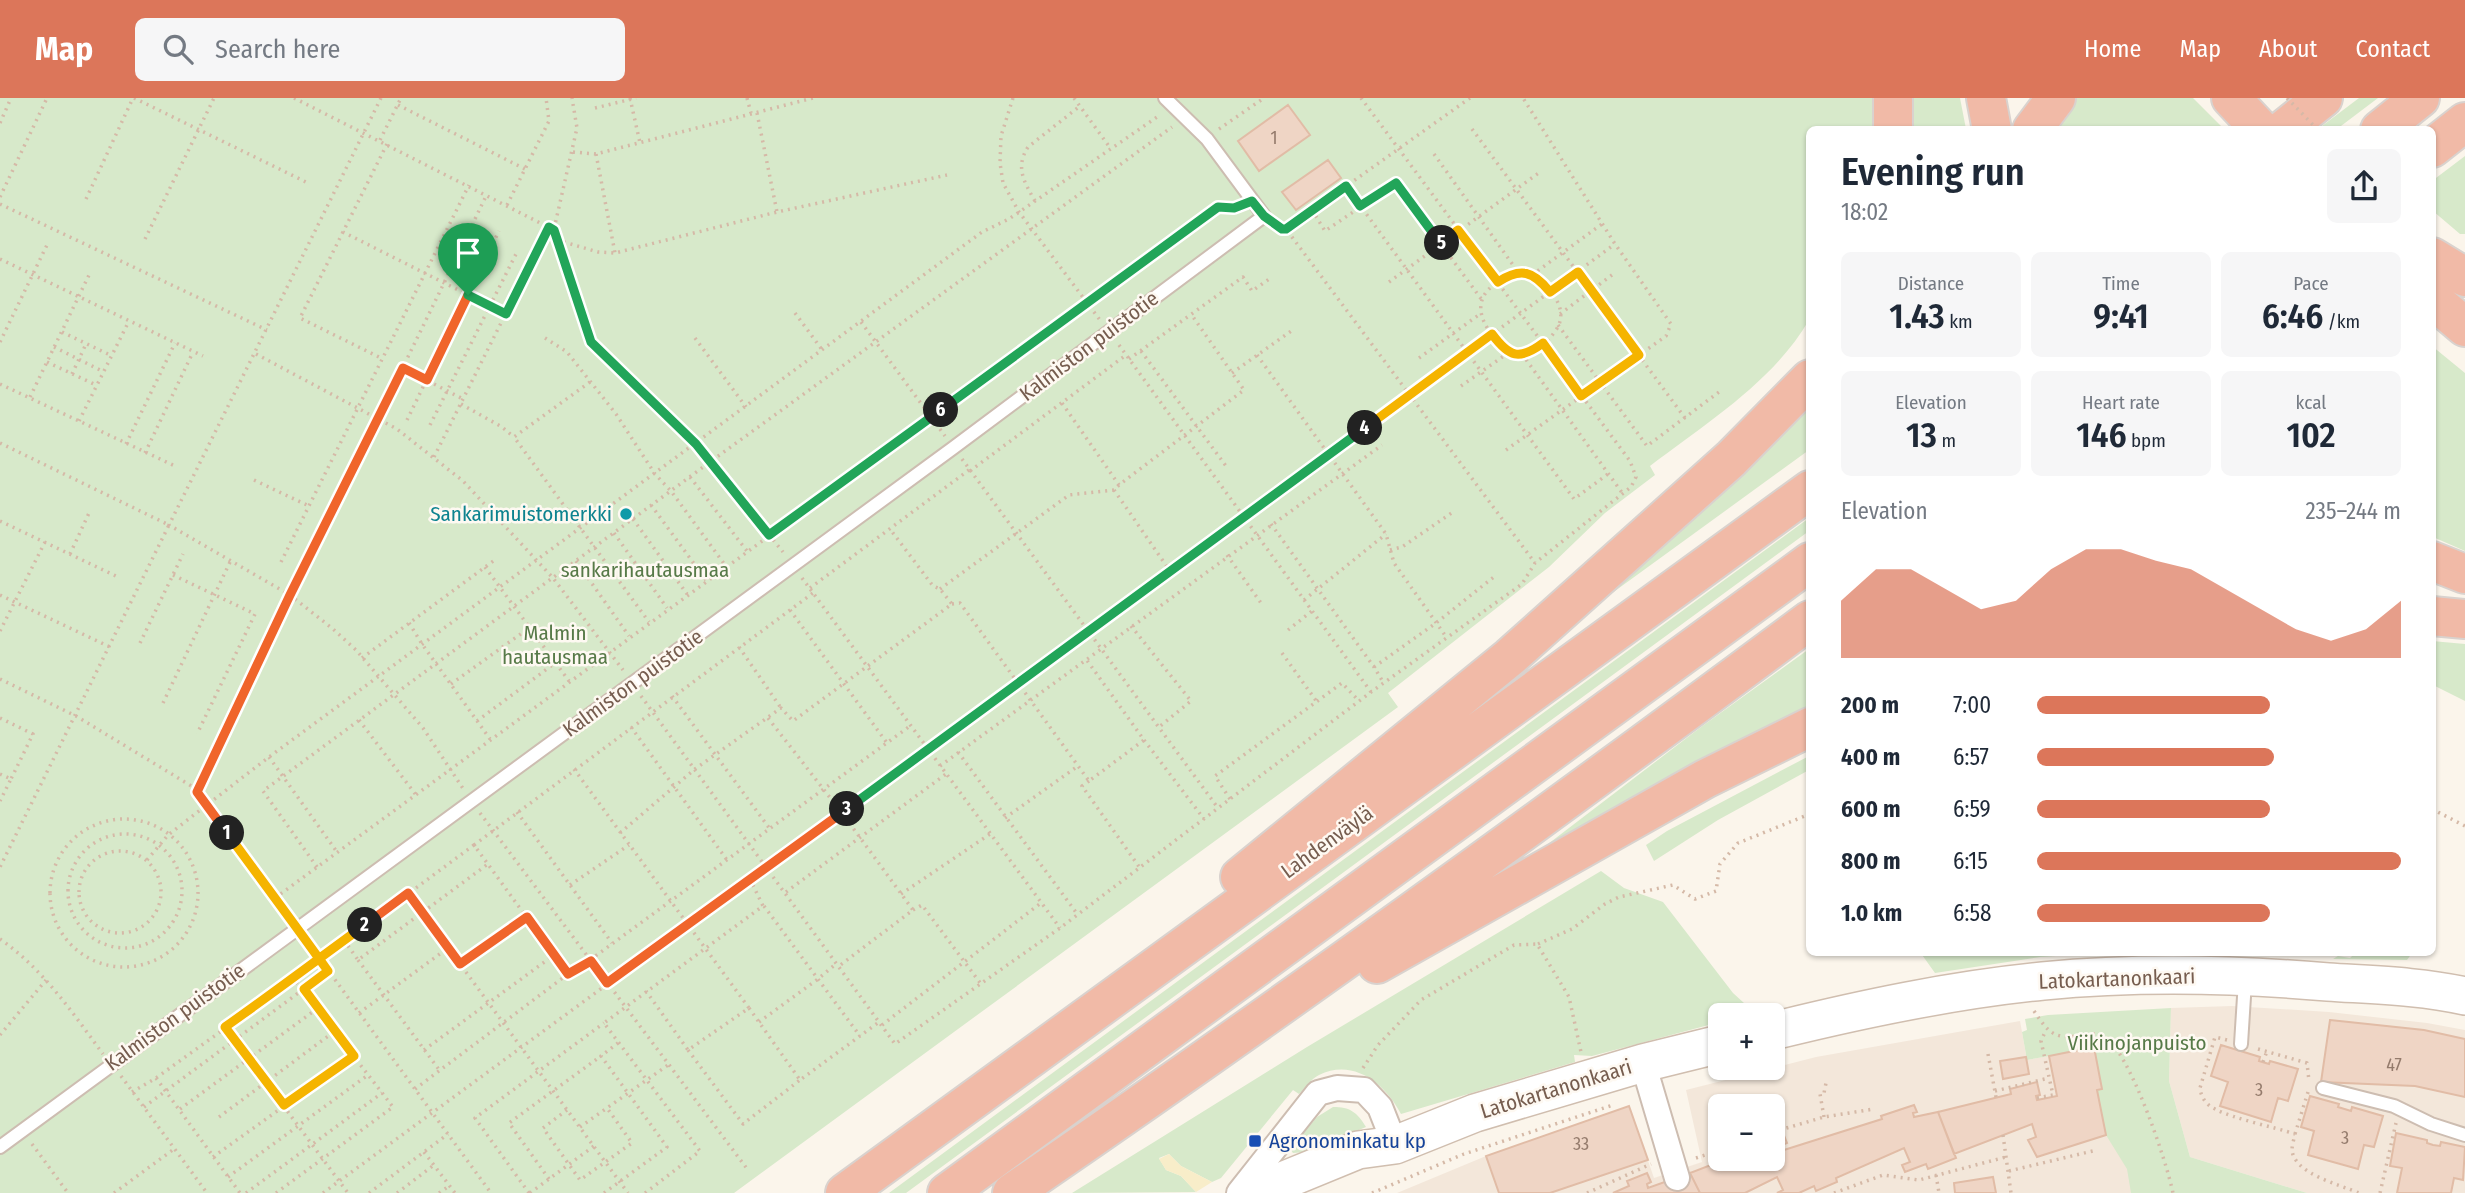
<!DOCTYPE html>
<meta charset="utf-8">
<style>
:root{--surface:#fff;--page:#f6f6f7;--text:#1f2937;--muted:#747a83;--accent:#dc765a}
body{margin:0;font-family:"Fira Sans Condensed",sans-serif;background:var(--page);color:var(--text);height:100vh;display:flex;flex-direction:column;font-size:26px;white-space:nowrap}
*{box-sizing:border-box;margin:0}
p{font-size:23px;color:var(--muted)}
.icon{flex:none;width:38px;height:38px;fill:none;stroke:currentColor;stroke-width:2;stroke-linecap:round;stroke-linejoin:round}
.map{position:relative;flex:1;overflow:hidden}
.drawer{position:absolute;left:1806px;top:28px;width:630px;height:830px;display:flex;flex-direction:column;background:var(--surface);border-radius:10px;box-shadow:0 2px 5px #0004}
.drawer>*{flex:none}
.tools{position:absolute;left:1708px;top:905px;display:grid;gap:14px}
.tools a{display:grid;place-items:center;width:77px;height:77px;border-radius:10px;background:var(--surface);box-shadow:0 2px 5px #0004;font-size:35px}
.pin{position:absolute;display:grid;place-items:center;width:60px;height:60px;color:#fff;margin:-72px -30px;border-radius:50% 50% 50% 0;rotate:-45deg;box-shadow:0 0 7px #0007}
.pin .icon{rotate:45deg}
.km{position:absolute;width:35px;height:35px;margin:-18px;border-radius:50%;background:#222;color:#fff;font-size:19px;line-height:35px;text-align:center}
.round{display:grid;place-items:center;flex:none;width:74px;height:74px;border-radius:10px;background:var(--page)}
.head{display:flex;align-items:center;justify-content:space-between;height:119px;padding:0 35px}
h1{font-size:38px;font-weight:600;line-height:52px}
.stats{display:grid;grid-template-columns:repeat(3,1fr);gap:10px;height:119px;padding:7px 35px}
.stats div{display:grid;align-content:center;border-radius:10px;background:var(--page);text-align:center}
.stats b{font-size:35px;font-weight:600}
.stats small{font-size:19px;font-weight:400}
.stats p{font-size:19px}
.chart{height:196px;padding:14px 35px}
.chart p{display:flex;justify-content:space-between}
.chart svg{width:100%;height:126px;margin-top:7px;fill:var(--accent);opacity:.7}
ul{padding:0 35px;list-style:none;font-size:23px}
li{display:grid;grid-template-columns:112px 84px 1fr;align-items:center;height:52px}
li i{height:18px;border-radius:9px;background:var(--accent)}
header{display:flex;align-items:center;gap:42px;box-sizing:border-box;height:98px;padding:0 35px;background:var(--accent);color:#fff}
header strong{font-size:33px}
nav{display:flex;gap:38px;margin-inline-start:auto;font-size:24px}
.search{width:490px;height:63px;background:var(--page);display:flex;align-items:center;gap:18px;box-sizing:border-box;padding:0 24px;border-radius:10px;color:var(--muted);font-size:26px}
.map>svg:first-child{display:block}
.residential{fill:#f3e7da;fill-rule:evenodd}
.green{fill:#d7e9ca}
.sand{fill:#f8edc9}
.building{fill:#efd5c5;stroke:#e1bca6;stroke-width:2}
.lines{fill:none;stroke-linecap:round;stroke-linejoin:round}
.lane-casing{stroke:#cdbdb1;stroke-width:16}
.street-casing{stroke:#cdbdb1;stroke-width:28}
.secondary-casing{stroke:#d0beaf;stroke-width:40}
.highway-casing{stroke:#d9d2ce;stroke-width:42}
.path{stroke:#d5b9a7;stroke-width:3.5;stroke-dasharray:2 5;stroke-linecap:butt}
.lane{stroke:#fff;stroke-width:12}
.street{stroke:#fff;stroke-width:24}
.secondary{stroke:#fff;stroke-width:37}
.highway{stroke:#f1baa7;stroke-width:38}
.path-bridge{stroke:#d5b9a7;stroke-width:3.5;stroke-dasharray:2 5;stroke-linecap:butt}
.split-1-casing{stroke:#fff;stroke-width:14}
.split-2-casing{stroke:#fff;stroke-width:14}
.split-3-casing{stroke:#fff;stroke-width:14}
.split-4-casing{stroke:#fff;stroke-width:14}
.split-5-casing{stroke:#fff;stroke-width:14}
.split-6-casing{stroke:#fff;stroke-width:14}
.split-7-casing{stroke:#fff;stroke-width:14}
.split-1{stroke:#f0652b;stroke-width:9}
.split-2{stroke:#f5b400;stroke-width:9}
.split-3{stroke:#f0652b;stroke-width:9}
.split-4{stroke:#22a559;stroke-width:9}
.split-5{stroke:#f5b400;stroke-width:9}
.split-6{stroke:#22a559;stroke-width:9}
.split-7{stroke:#22a559;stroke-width:9}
.culture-dot{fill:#0f9aa8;stroke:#fef9f2;stroke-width:2.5}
.transit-dot{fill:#1a4fb4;stroke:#fef9f2;stroke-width:2.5}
.labels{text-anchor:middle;stroke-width:5;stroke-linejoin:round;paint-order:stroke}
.number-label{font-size:18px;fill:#947b6c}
.street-label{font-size:21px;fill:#765d4f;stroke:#fef9f2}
.culture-label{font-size:21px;fill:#0d838f;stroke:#fef9f2;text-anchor:end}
.park-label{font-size:21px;fill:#577a48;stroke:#fef9f2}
.transit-label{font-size:21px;fill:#164399;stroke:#fef9f2;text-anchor:start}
</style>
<header>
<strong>Map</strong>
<div class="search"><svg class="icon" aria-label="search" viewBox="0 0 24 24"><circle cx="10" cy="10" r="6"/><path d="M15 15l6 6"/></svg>Search here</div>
<nav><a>Home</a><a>Map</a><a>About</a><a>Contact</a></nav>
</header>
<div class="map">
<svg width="2465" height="1095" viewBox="0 0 2465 1095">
<rect width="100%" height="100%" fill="#fbf5eb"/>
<path class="residential" d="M2232,908L2329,914L2427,925L2465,932V1095H2307L2190,1059L2169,983L2171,910Z
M2020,923L2027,962L2099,948L2153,1095H1397L1486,1058L1629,1008L1654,1080L1702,1064L1686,992L1816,959ZM1720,1008H1773V1060H1720Z"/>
<path class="green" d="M0,0H1881V31L1810,32L1809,222C1773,284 1706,325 1650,368L1655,377L1605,415L1549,469L1388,595L1398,609L734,1095H0Z
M1905,0H1960L1966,31L1904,32Z
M2067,0H2193L2224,31L2042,32Z
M2359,0H2378L2337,31H2318Z
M2465,58V136H2460L2433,113L2432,83Z
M2432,248L2465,275V453L2433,439Z
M1809,296V352L1564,530Z
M1809,420V433L906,1095H889Z
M2432,543L2465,546V603L2433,587Z
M1809,551V610L1719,654L1552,751L1548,746L1701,629Z
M1809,658V672L1718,722L1654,763L1646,747L1667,733Z
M1601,773L1624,790L1663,804L1733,895L1755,915L1720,917V924L1592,958L1574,957L1575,964L1401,1016C1385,986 1354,960 1319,977C1311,981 1305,990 1299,996L1293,992L1221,1080L1212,1084L1181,1068L1169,1056L1159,1060L1166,1072L1181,1078L1196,1094L1072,1095L1307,949Z
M1920,854H2119L2040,859L1935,875Z
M2356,854H2405L2412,855L2407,862L2333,861L2338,858L2350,860Z
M2171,910L2169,983L2190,1059L2307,1095H2131L2127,1071L2106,1037L2097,992L2102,991L2094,950L2027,962L2022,934L2027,932L2025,921L2048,917Z
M1333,1009C1350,1009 1357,1014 1366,1029L1305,1054L1293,1055L1290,1051L1317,1019Z"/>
<path class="sand" d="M1169,1056L1181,1068L1212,1084L1196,1094L1181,1078L1166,1072L1159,1061Z"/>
<path class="building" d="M1288,7L1310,37L1259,73L1238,43Z
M1328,62L1341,80L1296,112L1282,94Z
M2330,922L2424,932L2465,941V999L2415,988L2321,984Z
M2221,947L2260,959L2259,963L2269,966L2270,963L2298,971L2288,1003L2278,1000L2271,1024L2220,1008L2228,984L2211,978Z
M2094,949L2102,991L2097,992L2106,1037L2037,1059L2028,1042L2036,1039L2032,1026L1954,1056L1938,1014L2011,996L2010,991L2037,984L2040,997L2036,998L2037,1002L2057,998L2049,958Z
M2026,959L2029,976L2003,981L2000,963Z
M2310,998L2339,1006L2338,1009L2351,1013L2352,1009L2383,1018L2374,1049L2364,1047L2358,1071L2308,1057L2314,1033L2301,1029Z
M1914,1007L1917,1014L1913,1015L1914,1019L1938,1014L1956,1060L1928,1071L1926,1066L1905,1074L1902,1067L1910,1064L1904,1050L1836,1080L1837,1084L1816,1093L1814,1088L1799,1095H1777L1783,1092L1777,1079L1745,1095H1700L1690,1075L1729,1060H1773V1039L1783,1035L1787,1045L1782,1047L1784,1052L1882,1021L1881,1018Z
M1629,1008L1648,1062L1550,1095H1499L1486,1058Z
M2396,1035L2427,1042V1045L2433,1047L2440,1048L2441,1044L2465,1049L2463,1082L2454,1080L2451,1095H2397L2402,1070L2390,1068Z
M1647,1075L1651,1084L1647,1086L1648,1090L1690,1075L1700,1095H1613L1629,1088L1627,1083Z
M1993,1079L1996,1095H1955L1954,1085Z"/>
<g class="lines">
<g class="lane-casing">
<path id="lane" d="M2241,946L2245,883
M2323,990L2394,1008L2431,1026L2465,1037
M0,1049L953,350L1264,118L1207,41L1165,0"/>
</g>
<g class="street-casing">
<path id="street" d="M1643,965L1677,1080
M1239,1095L1318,995L1337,990L1364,992L1380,1009L1395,1047"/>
</g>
<g class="secondary-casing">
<path id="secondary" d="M1773,933C1862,911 1951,892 2043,883C2138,874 2234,876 2328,884C2373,887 2421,888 2465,898
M1253,1095L1358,1052L1395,1047L1475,1015L1643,965L1720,946"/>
</g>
<g class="highway-casing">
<path id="highway" d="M1986,0L1992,32
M2231,0L2261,32
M1893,32V0
M2032,32L2056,0
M2283,32L2323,0
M2380,32L2420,0
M2432,50L2465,24
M2432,159L2465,179
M2432,201L2465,229
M2432,463L2465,476
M2432,518L2465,521
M1240,779L1510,559L1731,361L1810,281
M1377,866L1705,681L1810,629
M845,1095L1810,392
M947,1095L1810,464
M1012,1095C1282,910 1547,718 1810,522"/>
</g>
<path class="path" d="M134,0L308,85
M294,0L554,132L591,244L696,346L783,454
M381,0L169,427L290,497L333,531L356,552L423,630L464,692
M630,0L640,45
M747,0L751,15
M1013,0L1001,38L1000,65L1003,85L1019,114L1100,222
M1074,0L1111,51
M398,7L525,71
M595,10L636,0
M757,15L777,114
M0,25L11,0
M1219,31L1264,0
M1472,31L1685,320
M380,42L401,0
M387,46L343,134L506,216
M573,54L596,56L813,0
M596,56L615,155
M1434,56L1518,174
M1346,88L1574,401L1608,376
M0,99L47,0
M86,101L133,0
M1035,103C1024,84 1015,69 1028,49L1080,8
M0,106L267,232
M507,107L549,23L546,0
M1312,112L1325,133L1396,85L1482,202
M1276,127L1282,131H1286L1535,465
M554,131L577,30L572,0
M1286,131L1470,0
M343,134L300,220L383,261
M145,141L214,0
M557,142L598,154L615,155L777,114L947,77
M0,161L203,258
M1519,174C1541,179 1573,207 1556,232C1536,261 1513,265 1492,237C1468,205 1485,186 1519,174Z
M1532,177L1602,126
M1389,184L1540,74
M795,215L823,253
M1560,216L1616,174
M861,224L945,338
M1558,227L1647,348L1719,294
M62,234L110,257
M545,240L567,254L616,316L655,376L671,393L725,467
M695,240L746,309
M0,244L47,147
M1119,247L1371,594
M54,249L104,274
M1141,253L1226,368
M256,256L397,331L463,383L553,480L623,572
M1522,256L1623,396
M1257,257L1386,436L1394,465L1447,540
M1419,260L1480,216
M1129,261L1243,179L1252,193L1272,179
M47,264L96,287
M403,270L463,301
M1232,275L1294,231
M72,276L86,246
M590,284L514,339L649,524
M0,286L175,368
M1461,288L1508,255
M30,299L90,175
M1062,305L1119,387L1244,292L1191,216
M461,306L502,329L514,339
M407,322L499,133
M79,323L129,223
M430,327L516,156
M0,345L169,427L0,769
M126,346L175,245
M1506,352L1666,238L1671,226L1615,146L1523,0
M145,355L193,254
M434,359L549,129
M962,361L1218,710
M970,373L1126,257
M690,379L747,453
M254,382L309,408
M1119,387L1114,392L1170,473
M651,407L706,482
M633,421L687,496
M0,423L116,478
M1271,426L1374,569L1383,584
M614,435L667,510
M1390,452L1402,449L1453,414
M70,456L89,415
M1227,457L1261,505
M576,463L629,538
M281,464L469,87
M485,469L569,583
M173,477L255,516L197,636
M802,480L1060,830
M810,490L969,372
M940,491L1069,397L1114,392
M0,497L110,549
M1304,502L1386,436
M952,506L960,505L1089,683L1144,642L1086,561
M790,512L887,645
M409,525L422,546L490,641
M1131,528L1191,603L1159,629
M1288,532L1312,513
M0,533L45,444
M140,545L183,456
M739,549L781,610
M1282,555L1317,604
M362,560L496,461
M1374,569L1436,525L1495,478
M0,581L76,618L193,689L289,819
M451,586L529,530
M641,598L895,946L1060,830L1371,594L1522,486L1535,465L1631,389L1636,379L1630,363L1361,0
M672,598L770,731
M163,605L231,462
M0,620L33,636L11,681
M768,620L842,715L913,812L839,868
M359,622L416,697
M477,623L555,565
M631,629L727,762
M1144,642L1204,721
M958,654L1078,817
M269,659L337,754
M940,668L1382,347
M574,671L749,910L688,952L646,893
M0,676L11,681L0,703
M1089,683L1082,688L1140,770
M197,694C291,494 391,296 487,96
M1230,701L1215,678L1342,585L1359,603
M2432,711L2465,728
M517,714L612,845
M480,715L748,1072
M1005,720L1078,668
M50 795a74 74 0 1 1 148 0a74 74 0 1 1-148 0Z
M620,735L695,671L781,610L793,623L952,506L940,491L933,488L890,431
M68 793a57 57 0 1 1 114 0a57 57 0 1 1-114 0Z
M474,747L813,495
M79 794a41 41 0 1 1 82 0a41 41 0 1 1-82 0Z
M147,762L168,737L269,659L982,134L1009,121L1160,17
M317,769L263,693L710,364L1172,29
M570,787L629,747
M786,794L946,676
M408,795L628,1095
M901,796L990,736
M275,800L1218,109L1237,108
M764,808L860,938
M913,812L922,807L981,886
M0,841C43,871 72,914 103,956
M306,842L491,1095
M344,842L358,862L488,766
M1538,846L1572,831L1605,806L1619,799L1673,787L1695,801L1716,793L1720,766L1738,745L1810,716
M358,862L440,973
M590,862L910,628
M460,866L526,819
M749,910L800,982L879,924
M2034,913C2051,939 2056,941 2087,937C2093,936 2098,935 2103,938C2129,950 2167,1065 2173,1095
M359,915L448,850
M759,924L818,881L837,865
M882,927L1041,805
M225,929L348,1095
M0,937L46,882
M2227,942L2215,939L2200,990C2201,999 2206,1007 2215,1011C2234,1021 2274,1029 2295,1036C2294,1041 2292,1047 2292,1052C2294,1076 2341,1087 2359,1095
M2258,951L2307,965L2309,983
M424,952L554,857L568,876
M688,952L743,1026L800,982
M1988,956L1996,999
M2263,964L2267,953
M1363,970L1378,947L1421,902L1514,847L1537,846L1569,899L1581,954
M1734,972L1745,970
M121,978L207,1095
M156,980L240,1095
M415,991L568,876L591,863
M1995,993L2049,980
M132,994L156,980L259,906L474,747L554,857
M2037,1000L2053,997L2041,943L2046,932
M144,1009L328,873
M180,1011L318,910
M567,1012L543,1030L580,1082L632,1045L607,1010
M219,1019L335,933
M1824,1019L1820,996L1824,995L1826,985
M580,1029L668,967
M1773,1034L1824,1019L1874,1011
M2295,1036L2308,994
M2003,1037L2011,1095
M32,1046L68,1095
M424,1054L455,1095
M213,1059L354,958
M1696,1060L1720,1052
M2009,1073L2097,1052
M1936,1077L1939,1095
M228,1079L368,977
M549,1081L509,1025L601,958
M114,1095L174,1051
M246,1095L382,995
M276,1095L393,1009L293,880
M323,1095L1615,146
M369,1095L448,1036
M397,1095L434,1067
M439,1095L449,1088
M529,1095L475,1020L604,925
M530,1095L594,1048
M604,1095L667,1049L601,958L618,945
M645,1095L700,1053L604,925L763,808L750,781
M1372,1095L1464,1056L1613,1007
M1587,1095L1651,1066
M1834,1095L1883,1077L1919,1082L2006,1059
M2380,1095L2396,1025"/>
<use href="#lane" class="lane"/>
<use href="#street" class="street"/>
<use href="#secondary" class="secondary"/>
<use href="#highway" class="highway"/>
<path class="path-bridge" d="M2287,0L2318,32"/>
</g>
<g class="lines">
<g class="split-1-casing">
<path id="split-1" d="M227,735L197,694L290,497L403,270L427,282L468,197"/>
</g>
<g class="split-2-casing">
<path id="split-2" d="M227,735C261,781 295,827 328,873L304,891L354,958L284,1007L225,929C272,896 318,861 365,827"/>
</g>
<g class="split-3-casing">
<path id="split-3" d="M365,827L408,795L460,866L527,819L568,876L591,863L607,885L847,711"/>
</g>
<g class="split-4-casing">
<path id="split-4" d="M847,711L1365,330"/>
</g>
<g class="split-5-casing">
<path id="split-5" d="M1365,330L1492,236C1509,259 1519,263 1543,245L1581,298L1639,257L1578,174L1550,194C1533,173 1521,169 1498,184L1458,132L1442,145"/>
</g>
<g class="split-6-casing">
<path id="split-6" d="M941,312L1218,109L1234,110L1252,103L1264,118L1282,131H1286L1346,88L1360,108L1396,85L1441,146L1442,145"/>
</g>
<g class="split-7-casing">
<path id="split-7" d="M468,197L506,216L549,129L554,132L591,244L696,346L769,437L941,312"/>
</g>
<use href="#split-1" class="split-1"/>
<use href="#split-2" class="split-2"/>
<use href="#split-3" class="split-3"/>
<use href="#split-4" class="split-4"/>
<use href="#split-5" class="split-5"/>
<use href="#split-6" class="split-6"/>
<use href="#split-7" class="split-7"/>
</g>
<circle class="culture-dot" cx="626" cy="416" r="7"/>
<rect class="transit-dot" x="1248" y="1036" width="14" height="14" rx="3.5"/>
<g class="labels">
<g class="number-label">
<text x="1274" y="46">1</text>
<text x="2394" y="973">47</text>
<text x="2259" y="998">3</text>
<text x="2345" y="1046">3</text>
<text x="1581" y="1052">33</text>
</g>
<g class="street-label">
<text transform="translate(1089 248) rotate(-37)" y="7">Kalmiston puistotie</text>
<text transform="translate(633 585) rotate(-36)" y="7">Kalmiston puistotie</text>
<text transform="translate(1327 744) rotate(-36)" y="7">Lahdenväylä</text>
<text transform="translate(2117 881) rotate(-2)" y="7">Latokartanonkaari</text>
<text transform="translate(175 919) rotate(-36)" y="7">Kalmiston puistotie</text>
<text transform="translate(1556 991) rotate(-17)" y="7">Latokartanonkaari</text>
</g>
<g class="culture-label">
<text x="612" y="423">Sankarimuistomerkki</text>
</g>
<g class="park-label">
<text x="645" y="479">sankarihautausmaa</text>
<text x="555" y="542">Malmin<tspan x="555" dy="24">hautausmaa</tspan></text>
<text x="2137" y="952">Viikinojanpuisto</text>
</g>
<g class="transit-label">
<text x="1269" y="1050">Agronominkatu kp</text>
</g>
</g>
</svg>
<div class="tools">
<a>+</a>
<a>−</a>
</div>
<div class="pin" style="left:468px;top:197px;background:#1e9e55"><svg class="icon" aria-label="arrive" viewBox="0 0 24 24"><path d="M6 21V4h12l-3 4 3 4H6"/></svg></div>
<b class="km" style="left:227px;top:735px">1</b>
<b class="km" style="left:365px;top:827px">2</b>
<b class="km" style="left:847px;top:711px">3</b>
<b class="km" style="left:1365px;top:330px">4</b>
<b class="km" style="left:1442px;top:145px">5</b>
<b class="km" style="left:941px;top:312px">6</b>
<section class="drawer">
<div class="head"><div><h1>Evening run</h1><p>18:02</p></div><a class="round"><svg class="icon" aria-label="share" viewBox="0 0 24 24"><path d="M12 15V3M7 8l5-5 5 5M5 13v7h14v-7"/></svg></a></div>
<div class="stats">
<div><p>Distance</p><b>1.43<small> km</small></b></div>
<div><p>Time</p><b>9:41</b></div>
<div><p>Pace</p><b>6:46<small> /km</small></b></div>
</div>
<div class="stats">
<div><p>Elevation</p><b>13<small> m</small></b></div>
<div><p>Heart rate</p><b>146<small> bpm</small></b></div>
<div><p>kcal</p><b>102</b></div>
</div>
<div class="chart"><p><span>Elevation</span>235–244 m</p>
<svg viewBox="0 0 160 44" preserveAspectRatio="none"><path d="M0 44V24L10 13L20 13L30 20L40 27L50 24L60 13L70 6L80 6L90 10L100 13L110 20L120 27L130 34L140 38L150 34L160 24V44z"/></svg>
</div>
<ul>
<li><b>200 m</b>7:00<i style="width:64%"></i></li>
<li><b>400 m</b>6:57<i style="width:65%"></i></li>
<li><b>600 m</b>6:59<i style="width:64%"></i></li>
<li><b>800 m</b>6:15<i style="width:100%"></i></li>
<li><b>1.0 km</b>6:58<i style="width:64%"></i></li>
</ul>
</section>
</div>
